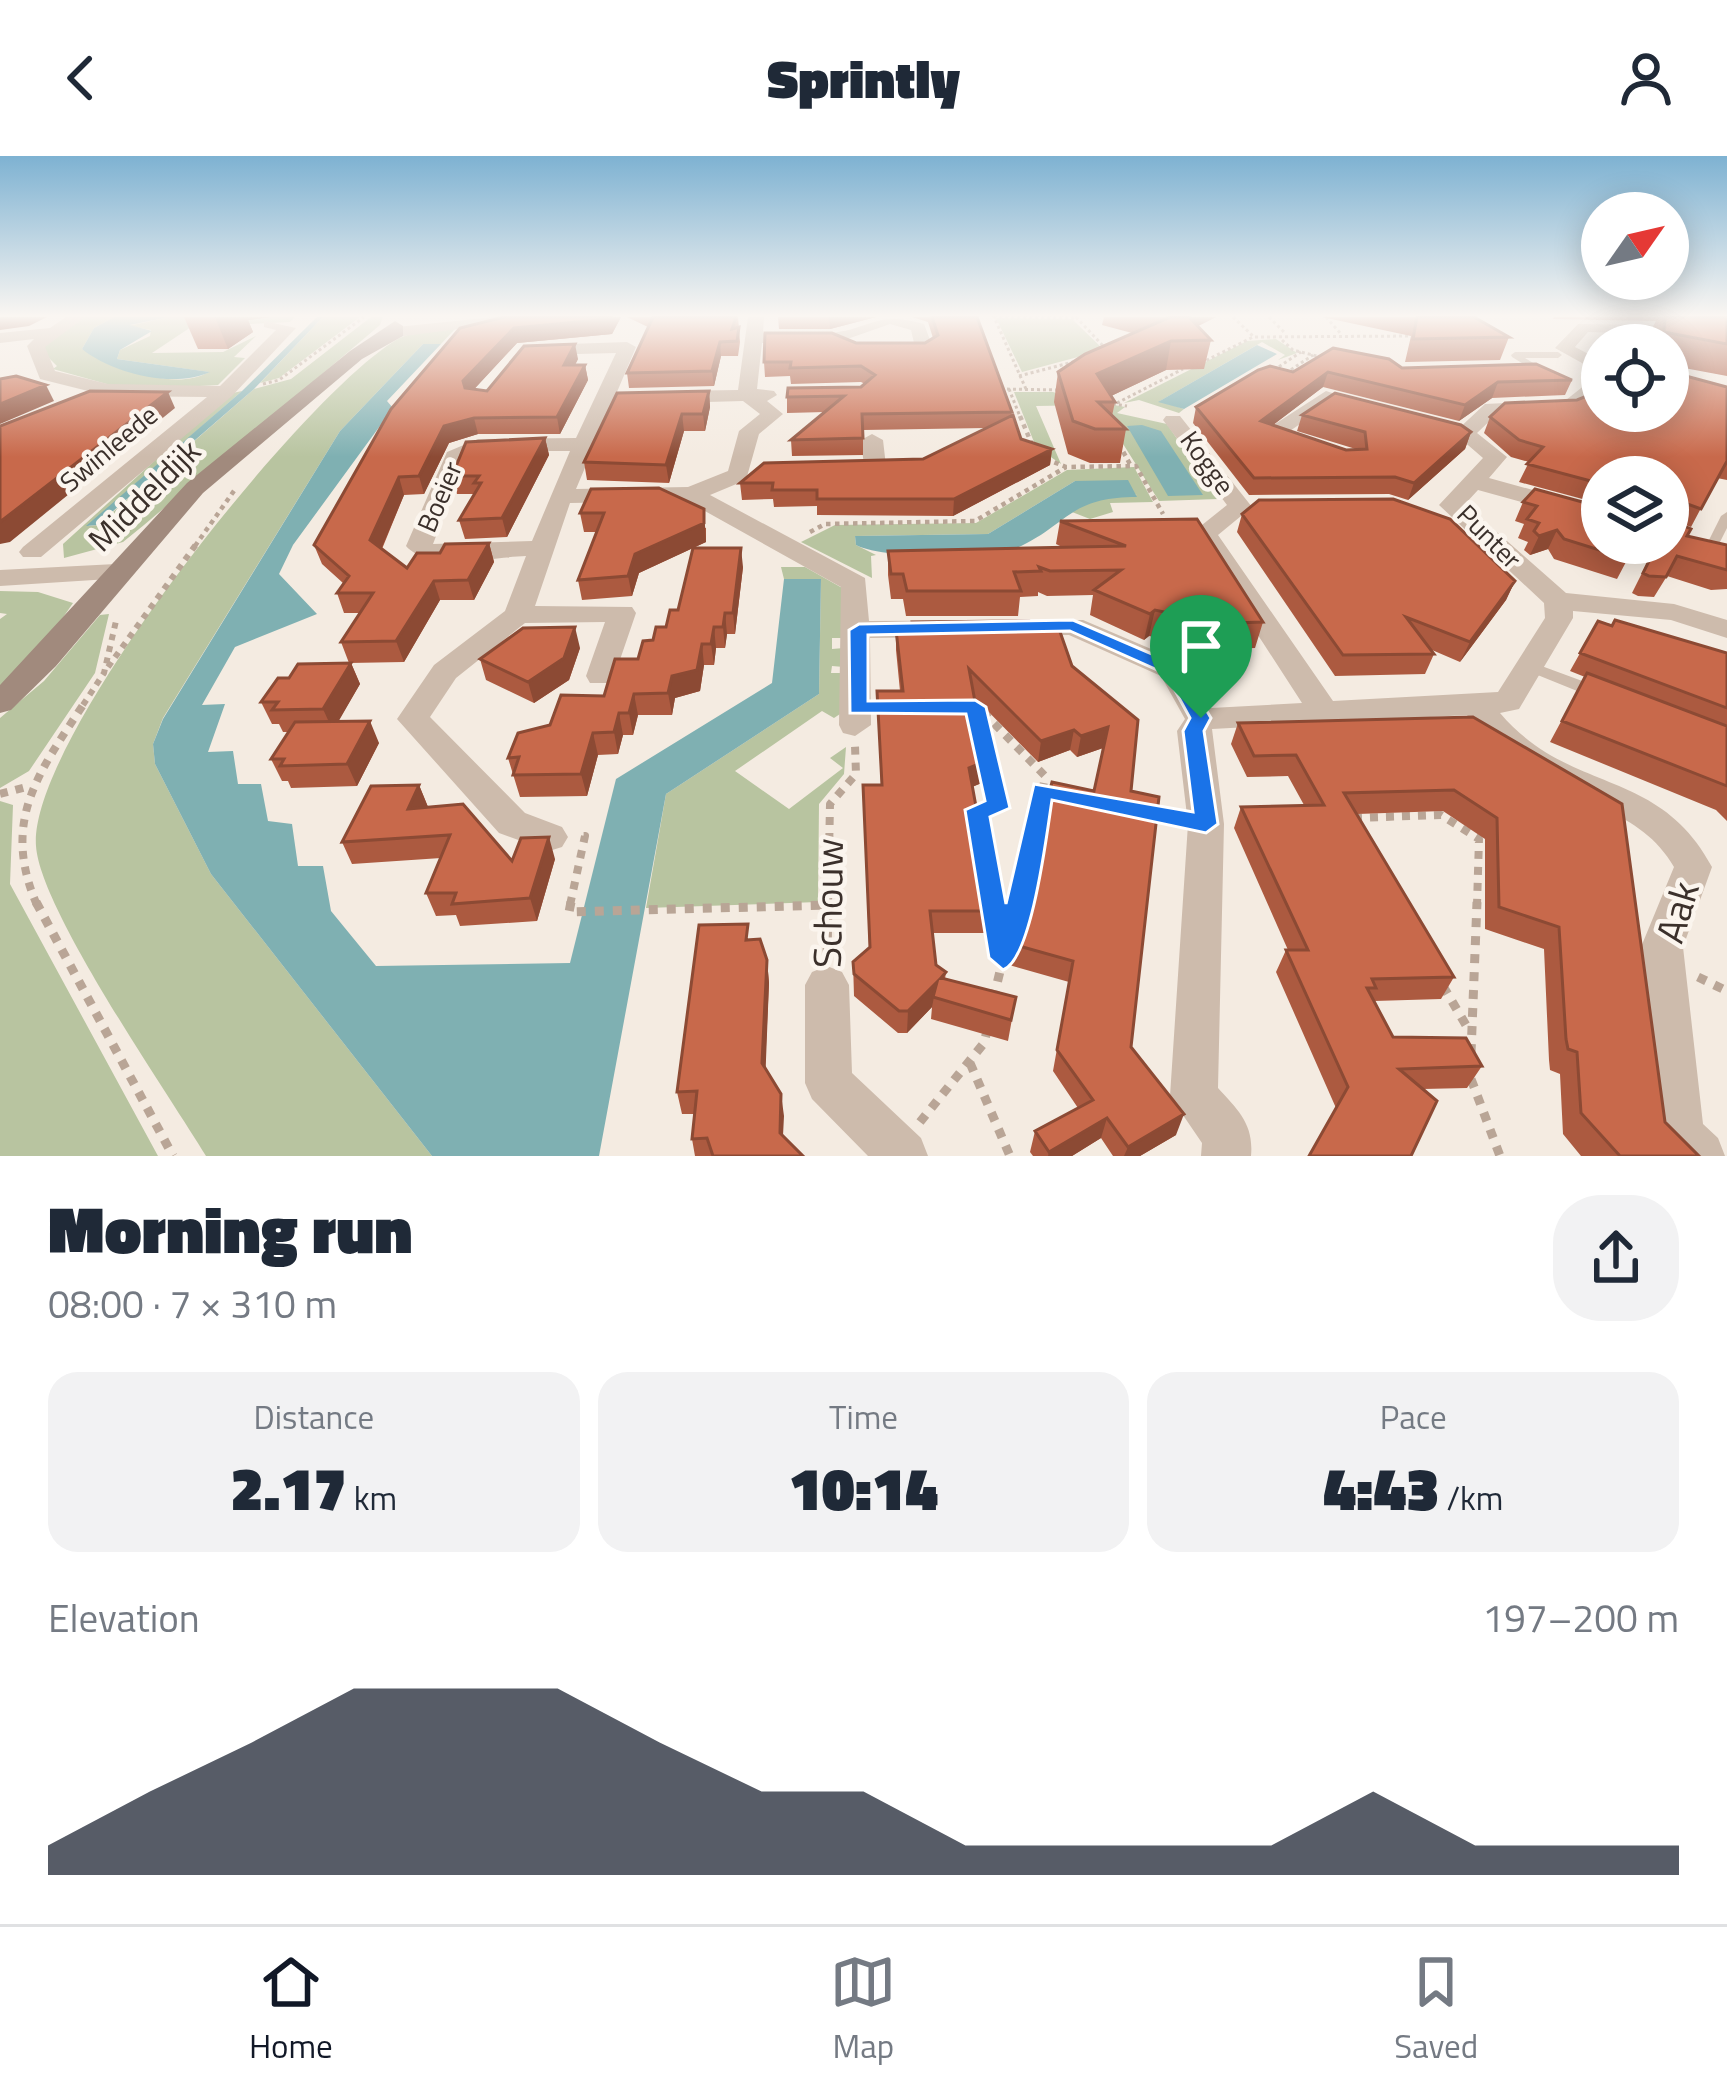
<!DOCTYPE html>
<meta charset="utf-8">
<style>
:root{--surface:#fff;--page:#f2f2f3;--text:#1f2937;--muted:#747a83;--line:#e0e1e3;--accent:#111827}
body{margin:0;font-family:"Titillium Web",sans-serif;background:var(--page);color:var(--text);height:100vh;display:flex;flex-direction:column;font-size:45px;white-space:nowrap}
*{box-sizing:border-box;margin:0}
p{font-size:39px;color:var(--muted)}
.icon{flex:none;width:66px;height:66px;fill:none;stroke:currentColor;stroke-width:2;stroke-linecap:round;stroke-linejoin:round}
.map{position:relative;height:1000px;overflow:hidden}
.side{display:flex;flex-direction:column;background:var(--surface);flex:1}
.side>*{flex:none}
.needle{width:78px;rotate:56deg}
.buttons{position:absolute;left:1581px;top:36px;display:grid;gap:24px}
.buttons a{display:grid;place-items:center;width:108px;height:108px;border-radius:50%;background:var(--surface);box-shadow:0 6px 30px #0003;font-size:60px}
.pin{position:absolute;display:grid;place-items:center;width:102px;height:102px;color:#fff;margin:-123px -51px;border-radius:50% 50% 50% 0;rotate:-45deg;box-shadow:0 0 12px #0007}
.pin .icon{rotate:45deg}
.round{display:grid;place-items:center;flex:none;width:126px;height:126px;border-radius:48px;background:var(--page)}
.summary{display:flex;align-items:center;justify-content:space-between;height:204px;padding:0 48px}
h1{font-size:66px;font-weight:800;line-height:90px}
.metrics{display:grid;grid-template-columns:repeat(3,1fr);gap:18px;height:204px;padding:12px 48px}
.metrics div{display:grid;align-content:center;border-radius:30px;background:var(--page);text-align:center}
.metrics b{font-size:60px;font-weight:800}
.metrics small{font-size:33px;font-weight:400}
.metrics p{font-size:33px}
.chart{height:336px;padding:24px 48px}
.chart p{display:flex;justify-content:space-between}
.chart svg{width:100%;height:216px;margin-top:12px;fill:var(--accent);opacity:.7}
header{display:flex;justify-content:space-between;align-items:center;height:156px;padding:0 48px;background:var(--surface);font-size:54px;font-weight:800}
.dock{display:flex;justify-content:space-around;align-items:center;height:168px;border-top:3px solid var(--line);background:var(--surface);font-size:33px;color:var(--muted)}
.dock a{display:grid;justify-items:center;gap:6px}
.dock .current{color:var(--accent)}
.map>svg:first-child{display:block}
.green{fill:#b8c4a0}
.water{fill:#7fb0b2}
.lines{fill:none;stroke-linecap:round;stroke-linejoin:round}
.path-far4{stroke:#b9a596;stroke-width:3;stroke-dasharray:3 3;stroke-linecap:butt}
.path-far3{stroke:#b9a596;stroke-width:4.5;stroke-dasharray:4.5 4.5;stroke-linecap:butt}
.path-far2{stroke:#b9a596;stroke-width:6;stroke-dasharray:6 6;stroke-linecap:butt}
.path-far1{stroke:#b9a596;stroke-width:8;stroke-dasharray:8 8;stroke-linecap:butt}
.path{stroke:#b9a596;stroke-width:9;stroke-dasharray:9 9;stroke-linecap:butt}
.lane{fill:#cdbbac;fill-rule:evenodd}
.street{fill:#cdbbac;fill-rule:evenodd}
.secondary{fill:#a18a7d;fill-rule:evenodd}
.wall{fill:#ac5a40}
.shaded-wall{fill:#8c4a34}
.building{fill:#c8694b;stroke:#8c4a34;stroke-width:3}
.route{fill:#1a73e8;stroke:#fff;stroke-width:3;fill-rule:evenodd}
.labels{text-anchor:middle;stroke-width:9;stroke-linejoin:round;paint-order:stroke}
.far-street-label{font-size:27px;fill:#3b302b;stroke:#fbf5ee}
.street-label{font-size:33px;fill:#3b302b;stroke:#fbf5ee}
.near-street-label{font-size:39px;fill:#3b302b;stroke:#fbf5ee}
</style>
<header><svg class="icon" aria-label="back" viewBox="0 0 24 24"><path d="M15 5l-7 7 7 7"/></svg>Sprintly<svg class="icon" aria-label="person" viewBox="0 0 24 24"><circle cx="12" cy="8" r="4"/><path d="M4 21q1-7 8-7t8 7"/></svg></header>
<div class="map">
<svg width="1727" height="1000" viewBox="0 0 1727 1000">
<rect width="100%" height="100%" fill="#f4ebe1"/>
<path class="green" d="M85,161H114L94,172L82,193C118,209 171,237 209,216L117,203L120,194L150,180L151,174L128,170L169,161H295L290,166L191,171L152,197L223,196L256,180L234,201L245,202L218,229L128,234L53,213L57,210L43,196L45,187Z
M323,161H360L279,222L260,227Z
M371,161H383L380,169L144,369L123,386L64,402L63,388L228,238L242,235L88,370L98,369L254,233L291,223Z
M996,162L1072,163L1104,194L1022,216Z
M455,173L441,188H423L340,275L163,562L153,588L155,608L211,718L432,1000H206C167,936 40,753 36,690C28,583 300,244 393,186C410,174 435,175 455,173Z
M1276,183L1297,197L1278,204L1285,199L1262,186L1160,245L1184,253L1179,257L1139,244L1124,247L1247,185Z
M1014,236H1053L1094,249L1036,250L1061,308L1036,291Z
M1109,248L1125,251L1117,257L1167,268L1218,343L1159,345L1101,253Z
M1134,311L1153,346L1110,347L1113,356L1090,363L1072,356L1096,341L1137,339L1075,325L988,378L855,380L856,389L876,399L871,400L872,422L801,386L835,369L976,367L1067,314Z
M781,411H805L844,433L845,482H832V493L844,492V511L832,510L831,517H846V554L834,562L822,555L735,615L789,653L843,612L830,602L846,591L844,618L819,648L818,746L646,752L666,638L819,538L821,423H784Z
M0,435L38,436L73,447L39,496L0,536V463L7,458L0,457Z
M109,458L95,517L29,615L0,632V562L44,525L100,459Z
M0,645L13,649L10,728L158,1000H0Z"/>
<path class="water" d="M114,161H169L130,169L152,175L120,194L117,203L210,216C172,233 112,217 82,193L94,172Z
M317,161H323L254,233L97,369L86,370L242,235Z
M423,188H441L387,245L393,252L293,389L279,418L317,458L235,491L202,549L225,548L208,596L233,595L238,628H261L268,665L292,668L298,710H323L331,755L376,810L570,807L616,623L772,527L784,423H821L819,538L666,638L599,1000H432L211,718L155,608L153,588L163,563L340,275Z
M1257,189L1277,198L1184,253L1158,246Z
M1142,269L1161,275L1203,339L1168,340L1127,270Z
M1128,324L1137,341C1066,341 1068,371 1012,394C985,406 881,402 856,389L855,380L988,378L1075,325Z"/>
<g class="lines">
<path class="path-far4" d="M1076,161L1106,193
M1233,161L1254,181L1413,180
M1269,161L1286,178
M1326,161L1342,179
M1282,184L1293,194L1321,201
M1201,207L1253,181
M1274,214L1301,196
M1286,217L1313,199
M1019,220L1081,204
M263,228L279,224L364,161
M1001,233L1060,234
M1009,233L1021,263
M1026,233L994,161L1076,162
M1107,247L1127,250
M1117,247L1183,213"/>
<path class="path-far3" d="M1020,260L1033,291
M1119,288L1131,310
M1046,303L1066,311L1136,310L1163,358
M810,376L825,368L975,365L1066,311
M195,390L236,332"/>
<path class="path-far2" d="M108,511L197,387
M83,549L104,517L116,465"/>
<path class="path-far1" d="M969,549L981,554L1045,620L1029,711
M979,566L998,652L977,654L994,749
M0,638L30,630
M1354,662L1441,659L1479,683L1477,749
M37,749C0,664 40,615 85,546
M570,749L585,680H576
M816,749H826
M828,749L830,648L856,618L855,590"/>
<path class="path" d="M36,746L173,1000
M571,746L569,756L826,749
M993,746L1003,803L994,840
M1004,797L1016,758
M827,801L828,746
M1698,821L1727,835
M1443,830L1470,876
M1471,897L1477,746
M970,907L1010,1000
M1471,923L1500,1000
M920,966L984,887L988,871"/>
<path class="lane" d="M1515,196H1558L1562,199L1558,202H1525L1538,210L1540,212L1535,215L1512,201L1511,199Z
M1727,356V372L1718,390L1727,394V402L1705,392L1721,360Z
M1528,505L1604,533L1606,537L1598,542L1592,541L1523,513L1520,510Z"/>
<path class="street" d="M66,161H85L45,191L55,215L108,228L220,230L276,174L264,171V165L296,172L232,240L41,401H23L19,396L23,391L207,241L108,240L40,223L27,190L34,183L0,187V177L50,172Z
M494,161H549L397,181L389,176L397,171Z
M748,161H764L763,177C785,177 808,179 830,177C872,173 875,154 924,168L933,192L924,197L885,196V188L914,187L911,174L890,168L836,187H762L757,233L774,235L777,239L767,245L783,258L759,278L746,324L710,339L865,422L869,465L1083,464L1184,507L1211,552L1302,547L1192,377L1227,349L1163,264L1166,260H1180L1252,351L1218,379L1333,545L1498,536L1545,462L1544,447L1439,349L1483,302L1454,277L1485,248L1566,244L1600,217L1555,192L1578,168L1727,170V180L1588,176L1575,191L1602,205V232L1578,254L1497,258L1477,277L1507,301L1489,322L1602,353V368L1478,334L1465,348L1566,437L1674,448L1727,464V482L1671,464L1573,455V462L1519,553L1500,557C1571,640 1658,610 1712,711L1683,791L1703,968L1718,982L1725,1000H1664L1654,980L1641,791L1674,711C1639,650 1571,649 1517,614C1496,600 1482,578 1467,559L1212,573L1224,668L1218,932C1238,954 1254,968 1251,1000H1201L1202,987L1170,940L1188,668L1177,575L1185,563L1161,520L1069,479L870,482L871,569L855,580L843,577L839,569L841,431L687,345L570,347L535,450L632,451L636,457L612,527H590L586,520L605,466L525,467L456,522L430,561L525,657L562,671L568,681L562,691L549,695L499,677L397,563L434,509L505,455L526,400C493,401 429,416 406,390L447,296L478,283L576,282L616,197L539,199L530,194L539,189L627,186L636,191L576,333L688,331L728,315L739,275L760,258L743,245L671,247L661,241L671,235L738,234ZM480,295H570L532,385L433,388L467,300Z
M1326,235L1378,252L1368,258L1329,248L1287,277L1306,282V292L1264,283V275Z
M872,278L883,284L886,310L875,317L864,310L861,284Z
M116,408L125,410L129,416L125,422L0,430V414Z
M827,810L842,816L849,829L852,917L921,982L928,1000H868L812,943L805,927V829L812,816Z"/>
<path class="secondary" d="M395,165L403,170V180L362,203L203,337L56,510L11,554L0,557V529L187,327L350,195Z"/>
</g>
<path class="wall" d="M184,161H270L248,164L253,176L228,193H198Z
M504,161H621L612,178L517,187L474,233L487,235L578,203L575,209H585L588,224L560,278H478L449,287L424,338L404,339L382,393L407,412L440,397L489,387L494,406L474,444H440L404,506L349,507L341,486L360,457H344L337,437L343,427L322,408L314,389Z
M627,161H738L740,186L738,200H721L714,230L629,232L627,217L648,171Z
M778,161H876L830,173H779Z
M912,161H977L1021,283L1052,293L1050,309L953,360L817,359V350L774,351L773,343L742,344L740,327L923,303L986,272L863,274V299L792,300L791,284L825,256L787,257V241L861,231L865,228L861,226L791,228L790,220L765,221L764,206L856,187H925L933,182L928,166Z
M1104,161H1216L1198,170L1211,184L1204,213L1166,214L1111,240L1115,246L1112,260L1126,273L1120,307H1090L1068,298L1054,246L1058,216L1132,177L1102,169Z
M1322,161H1474L1509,181L1500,204L1405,206L1411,180Z
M1554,161H1727V220L1668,209V189H1651L1652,183L1647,182L1656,165L1553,163Z
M1402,212L1572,224L1565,239L1492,242L1459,265L1323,231L1273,269L1346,294H1359L1297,275L1302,259L1471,276L1465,293L1408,344L1389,338L1249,339L1193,267L1196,251L1293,216Z
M1727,231V324L1717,322L1691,371L1675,365L1687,380L1727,389V433L1711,434L1667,420L1654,441L1638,440L1632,437L1657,387H1668V366L1673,355L1668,354V321H1602L1601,348L1519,326L1529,306L1511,301L1484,277L1490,261L1577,244Z
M709,235L710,251L705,275H684L669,327L587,324L584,306Z
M545,282L549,299L507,381L465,383L459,364L474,338H457L452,320Z
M591,333L706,372V386L639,417L632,440L582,444L578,424L597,376H584L580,357Z
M1523,346L1636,387L1617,423L1554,403L1548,393L1530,399L1524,394L1528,386L1518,382L1524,368L1515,365Z
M1242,358L1515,425L1506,444L1460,506L1432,494L1434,498L1425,518L1335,520L1237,376Z
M1197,363L1263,466L1255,492L1191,494L1187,488L1149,480L1144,484L1090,459L1093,439L1047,440L1038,436V440L1020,441L1018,460H906L903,443H891L888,419V395L1064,392L1056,388L1060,365Z
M743,411L735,478H727L725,492H716L714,509H704L700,535L675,542L672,559H638L633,579H623L618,598L598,599L587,640L520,641L508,602L550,569L604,540L638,503L678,454Z
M1598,465L1727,497V665L1716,654L1550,586L1585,521L1570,515Z
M912,466L1031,471L1072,510L1131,635V891L1176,979L1140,1000H1113L1101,982L1072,1000H1033L1030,996L1035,975L1078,952L1053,915L1069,826L1009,809L1014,764L1094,635L1103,592L1077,601L1070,594L1038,606L974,541L984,626L972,631L995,755L992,777H933L936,809L946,816L945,823L1016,841L1008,885L931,863L932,851L907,877H898L854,840L853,806L869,792L863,629H881L877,535H900L896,494V474H912Z
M580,492L569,524L534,547L486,524L480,503Z
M351,507L360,528L338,565L379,587L357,630L291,632L288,625H282L271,603L289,576H283L279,568H272L261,546L289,522Z
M1473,561L1665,966L1699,1000H1581L1563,978L1560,918L1550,914L1549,904L1544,793L1485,773V683L1443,655L1357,658L1454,821L1441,843L1374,845L1393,881L1482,910L1467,932L1423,933L1336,952L1276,816L1286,794H1288L1234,672L1241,651L1304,649L1288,620L1247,621L1231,588L1238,567Z
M419,629L428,651L512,705L555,703L537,765L460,770L456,759L436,760L426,737L441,702L352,708L342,686Z
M750,784L767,804L769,827L765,912L781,938L783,980L803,1000H695L692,983L695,958H682L677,936Z"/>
<path class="shaded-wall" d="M0,161H47L29,170L0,174Z
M215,161H270L248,164L253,176L228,193Z
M611,161H621L612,178L517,187L467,241L463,225L514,172Z
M829,161H876L830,173Z
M1176,161H1216L1166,186Z
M1171,185L1166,214L1092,249L1097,218Z
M720,186L721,200L714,230L712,215Z
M575,188L578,203L567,224L564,209Z
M585,209L588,224L560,278L557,261Z
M1328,216L1323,231L1257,281L1261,265Z
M1498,226L1492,242L1459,265L1465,249Z
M46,229L54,245L0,268V248Z
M709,235L710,251L705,275L703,258Z
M168,236L175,252L10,386L0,388V366Z
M682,258L684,275L669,327L666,309Z
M474,262L478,278L449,287L424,338L419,320L444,270Z
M1471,276L1465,293L1408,344L1414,327Z
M545,282L549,299L507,381L502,362Z
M1052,293L1050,309L953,360L954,343Z
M399,321L404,339L377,403L370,384Z
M704,353L706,386L639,417L632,440L628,420L635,398Z
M1557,374L1548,393L1530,399L1539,380Z
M489,387L494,406L474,444L468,424Z
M741,392L743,411L735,478L733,457Z
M434,425L440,444L404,506L396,485Z
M1515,425L1506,444L1460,506L1470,486Z
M1155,454L1149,480L1144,484L1150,458Z
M725,457L727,478L725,492L723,471Z
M575,471L580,492L569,524L534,547L528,526Z
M714,471L716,492L714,509L711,488Z
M702,488L704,509L700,535L675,542L672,559L668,537L672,520Z
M351,507L360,528L333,575L323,553Z
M634,538L638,559L633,579L629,557Z
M619,557L623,579L618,598L614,576Z
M370,565L379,587L357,630L347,608Z
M1108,571L1103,592L1077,601L1081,580Z
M1074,574L1070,594L1038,606L1041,585Z
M593,577L598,599L587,640L581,618Z
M986,605L984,626L967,633L969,612Z
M419,629L428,651L408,653Z
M549,681L555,703L537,765L530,742Z
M767,804L769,827L765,929L762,907Z
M937,826L932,851L907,877L908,855Z
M781,938L784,960L782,999L780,977Z
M1184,958L1176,979L1140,1000H1124L1128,991Z
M1107,962L1101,982L1072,1000H1048L1049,996Z"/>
<path class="building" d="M504,161H611L610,163L514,172L463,225L465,232L487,235L524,190L575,188L564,209H585L557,261L474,262L444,270L419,320L399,321L370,384L407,412L417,397H440L445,388L489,387L468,424L434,425L396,485L341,486L373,437H337L349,420L314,389L391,253L460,172Z
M653,161H736L732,173L739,171L737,185L720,186L712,215L627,217Z
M932,161H977L1012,256L862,258L863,282L791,284L844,240L787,241L788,232L861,231L875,219L861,210L790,212L791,206H764L765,177H832L856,187H925L938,179Z
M1170,161H1189L1211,184L1171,185L1097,218L1115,246H1098L1126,273H1095L1073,265L1058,216L1085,198Z
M1417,161H1474L1509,181L1413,183Z
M1665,161H1727V188L1664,176Z
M1333,192L1389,203L1402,212L1536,208L1572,224L1498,226L1465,249L1328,216L1261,265L1346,294L1367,293L1365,276L1302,259L1335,237L1461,269L1471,276L1414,327L1395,321L1254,322L1196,251L1258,214L1270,210L1293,216Z
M1671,216L1727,231V305L1701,353L1679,345L1683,337L1668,333V321H1602V328L1527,308L1543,291L1519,284L1490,261L1505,247L1577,244L1592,238L1602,226V255H1668V217Z
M16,220L46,229L0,248V223Z
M90,235L168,236L0,366V270Z
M709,235L703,258H682L666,309L584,306L617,237Z
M1013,259L1021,283L1052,293L954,343H817V334H772L773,327H740L764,307L923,303Z
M545,282L502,362L459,364L481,327H474L479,320H452L466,286Z
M659,332L704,353V367L635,398L628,420L578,424L604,357H580L591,333Z
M1535,333L1597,350L1588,365L1602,369V387H1636L1628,403L1564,383L1557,374L1539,380L1534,375L1539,367L1527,363L1537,350L1523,346Z
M1393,343L1450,363L1515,425L1470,486L1406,461L1434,498L1343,499L1242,358L1259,344Z
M1674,355L1675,366L1691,373L1687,380L1727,389V414L1677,400L1666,421L1649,420L1643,417L1658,387H1668V368Z
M1197,363L1263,466L1198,468L1194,462L1155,454L1150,458L1094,434L1121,414L1050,415L1039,411L1041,415L1014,416L1021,435H907L903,418H891L888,395L1126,390L1060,365Z
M693,392H741L733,457H725L723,471H714L711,488H702L697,514L672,520L668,537L634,538L629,557H619L614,576L593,577L581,618L513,619L519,601L508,602L518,577L550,569L561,539L604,540L615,503H638L643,485L653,484L656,471H666L670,454H678Z
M1615,464L1727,497V552L1580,497L1598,465L1612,470Z
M1029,465L1031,471L1058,470L1072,510L1138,564L1131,635L1159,641L1131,891L1184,958L1128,991L1107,962L1049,996L1035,975L1093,944L1057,894L1073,805L1012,788L1014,764L1052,626L1094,635L1108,571L1081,580L1074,574L1041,585L969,513L986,605L969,612L995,755H930L936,809L946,816L941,822L1016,841L1011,864L933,841L937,826L908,855H899L854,818L853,806L870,791L863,629H882L877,535H903L896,474H913L912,466Z
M575,471L564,502L528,526L480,503L523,472Z
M351,507L323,553L272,554L278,546H261L278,522H289L298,508Z
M1587,517L1727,570V630L1562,565Z
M1473,561L1622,648L1665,966L1699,1000H1620L1581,957L1577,896L1568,893L1566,883L1559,771L1499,751L1497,662L1454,634L1344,637L1454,821L1372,823L1376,832H1367L1393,881L1466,882L1482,910L1399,913L1437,945L1411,1000H1309L1348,931L1286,794H1308L1241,651L1324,649L1296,599L1254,600L1238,567Z
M370,565L347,608L280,610L284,603H271L295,566Z
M419,629L408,653L463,648L512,705L521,682L549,681L530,742L452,748L456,737H426L450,679L342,686L371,630Z
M748,768L746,784L760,783L767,804L762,907L781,938L780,977L803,1000H713L707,982L692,983L697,935L677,936L699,769Z"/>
<linearGradient id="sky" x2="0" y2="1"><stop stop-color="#7eb2d2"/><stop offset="0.53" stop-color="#faf6f2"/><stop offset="1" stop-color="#faf6f2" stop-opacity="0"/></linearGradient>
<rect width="1727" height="301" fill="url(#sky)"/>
<path class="route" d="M1073,464L1180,510L1211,562L1204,575L1218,668L1206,677L1052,644C1047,676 1032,804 1003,814L989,802L965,654L985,645L966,558L850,557L849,474L859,468ZM1070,475L1166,518L1190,562L1183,575L1193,656L1034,628L1006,748L990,661L1010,652L986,551L975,544L868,545V479Z"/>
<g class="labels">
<g class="far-street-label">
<text transform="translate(109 293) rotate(-40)" y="9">Swinleede</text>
<text transform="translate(1207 307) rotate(54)" y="9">Kogge</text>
<text transform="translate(440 341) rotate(-67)" y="9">Boeier</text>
<text transform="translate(1489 381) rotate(45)" y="9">Punter</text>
</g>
<g class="street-label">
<text transform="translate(144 339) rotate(-45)" y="12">Middeldijk</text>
</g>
<g class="near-street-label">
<text transform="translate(828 747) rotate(-89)" y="14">Schouw</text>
<text transform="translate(1677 756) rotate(-73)" y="14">Aak</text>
</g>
</g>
</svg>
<div class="buttons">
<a><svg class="needle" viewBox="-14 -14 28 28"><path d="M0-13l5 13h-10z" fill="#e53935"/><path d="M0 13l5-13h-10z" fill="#747a83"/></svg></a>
<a><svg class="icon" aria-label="locate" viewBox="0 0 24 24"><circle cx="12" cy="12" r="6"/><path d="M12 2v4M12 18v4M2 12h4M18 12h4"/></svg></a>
<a><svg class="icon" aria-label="layers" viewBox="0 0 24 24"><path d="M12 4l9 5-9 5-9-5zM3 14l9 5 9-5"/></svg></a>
</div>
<div class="pin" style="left:1201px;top:562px;background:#1e9e55"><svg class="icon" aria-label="arrive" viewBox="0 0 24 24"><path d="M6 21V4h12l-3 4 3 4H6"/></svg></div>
</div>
<section class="side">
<div class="summary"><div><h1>Morning run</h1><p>08:00 · 7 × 310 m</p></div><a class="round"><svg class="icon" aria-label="share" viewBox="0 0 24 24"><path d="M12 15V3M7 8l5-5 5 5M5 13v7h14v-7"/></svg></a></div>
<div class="metrics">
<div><p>Distance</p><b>2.17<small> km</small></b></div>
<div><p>Time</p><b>10:14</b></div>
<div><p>Pace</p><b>4:43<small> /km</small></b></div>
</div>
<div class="chart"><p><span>Elevation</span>197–200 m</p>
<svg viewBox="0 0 160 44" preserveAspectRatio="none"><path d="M0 44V38L10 27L20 17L30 6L40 6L50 6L60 17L70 27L80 27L90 38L100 38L110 38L120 38L130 27L140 38L150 38L160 38V44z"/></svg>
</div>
</section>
<nav class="dock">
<a class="current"><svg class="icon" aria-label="home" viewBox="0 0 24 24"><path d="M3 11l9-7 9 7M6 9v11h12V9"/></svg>Home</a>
<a><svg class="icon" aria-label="map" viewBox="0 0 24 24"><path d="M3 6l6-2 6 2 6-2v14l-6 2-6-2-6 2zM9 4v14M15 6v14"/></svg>Map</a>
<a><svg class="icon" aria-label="saved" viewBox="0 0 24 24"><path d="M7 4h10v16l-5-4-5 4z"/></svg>Saved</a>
</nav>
